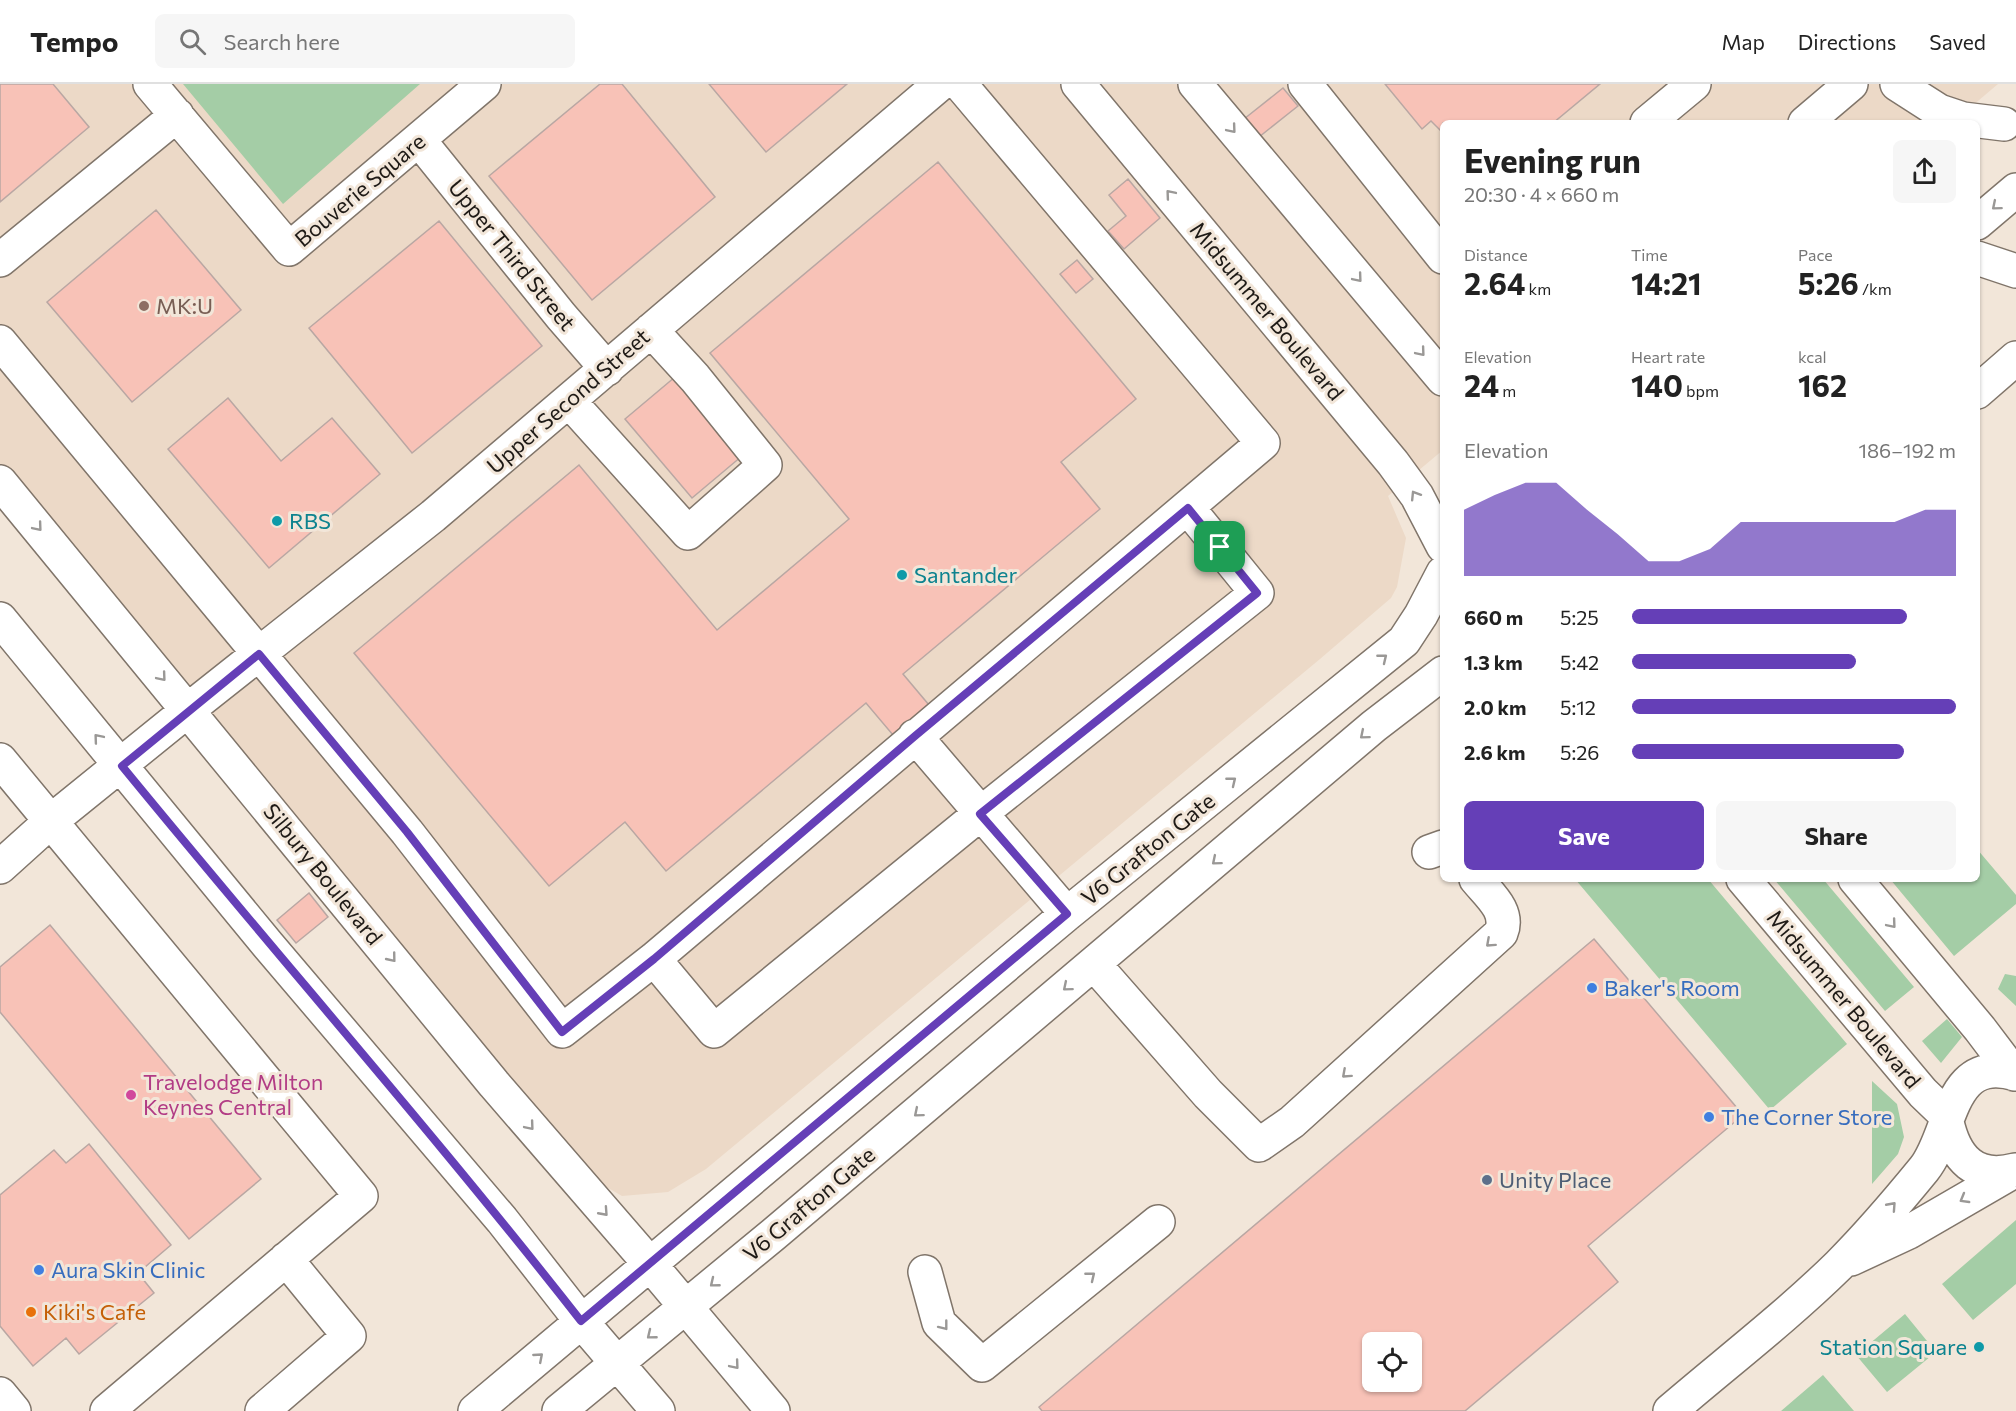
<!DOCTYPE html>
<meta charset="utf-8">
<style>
:root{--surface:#fff;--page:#f6f6f6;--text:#222;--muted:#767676;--line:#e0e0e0;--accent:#653fb7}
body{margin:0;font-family:Commissioner,sans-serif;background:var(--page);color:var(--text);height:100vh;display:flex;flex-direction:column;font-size:22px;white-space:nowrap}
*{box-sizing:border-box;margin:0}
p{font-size:20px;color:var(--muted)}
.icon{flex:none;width:33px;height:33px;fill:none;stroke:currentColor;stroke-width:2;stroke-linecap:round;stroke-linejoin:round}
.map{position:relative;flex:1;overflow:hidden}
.drawer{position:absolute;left:1440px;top:36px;width:540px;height:762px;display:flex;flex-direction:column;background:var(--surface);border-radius:9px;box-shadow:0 2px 4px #0004}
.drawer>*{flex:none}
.controls{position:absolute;left:1362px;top:1248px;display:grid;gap:12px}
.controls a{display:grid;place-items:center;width:60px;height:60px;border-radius:9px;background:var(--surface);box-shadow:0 2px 4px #0004;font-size:30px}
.pin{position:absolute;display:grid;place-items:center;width:51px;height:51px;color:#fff;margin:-26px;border-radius:12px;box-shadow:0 3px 9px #0006}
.round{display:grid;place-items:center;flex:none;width:63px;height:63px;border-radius:9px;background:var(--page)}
.headline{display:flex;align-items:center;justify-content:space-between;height:102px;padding:0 24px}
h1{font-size:33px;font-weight:700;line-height:45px}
.figures{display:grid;grid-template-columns:repeat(3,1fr);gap:9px;height:102px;padding:6px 24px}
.figures div{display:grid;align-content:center}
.figures b{font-size:30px;font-weight:700}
.figures small{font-size:16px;font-weight:400}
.figures p{font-size:16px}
.chart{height:168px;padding:12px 24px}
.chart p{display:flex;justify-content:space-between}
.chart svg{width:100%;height:108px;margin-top:6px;fill:var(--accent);opacity:.7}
.button{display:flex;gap:12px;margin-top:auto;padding:12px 24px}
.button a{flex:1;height:69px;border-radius:9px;background:var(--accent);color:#fff;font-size:24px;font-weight:700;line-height:69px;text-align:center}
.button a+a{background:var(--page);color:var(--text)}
ul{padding:0 24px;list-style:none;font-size:20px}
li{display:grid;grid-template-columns:96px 72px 1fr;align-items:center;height:45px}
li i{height:15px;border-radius:8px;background:var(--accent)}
header{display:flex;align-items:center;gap:36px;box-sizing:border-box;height:84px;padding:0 30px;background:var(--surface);border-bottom:2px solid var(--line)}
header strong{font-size:28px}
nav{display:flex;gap:33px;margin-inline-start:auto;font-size:21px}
.search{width:420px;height:54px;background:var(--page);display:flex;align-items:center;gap:15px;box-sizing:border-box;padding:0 21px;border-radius:9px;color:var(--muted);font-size:22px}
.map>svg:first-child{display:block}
.built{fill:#ecd9c7}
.green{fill:#a4cda6}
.building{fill:#f8c2b7;stroke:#b9a7a3;stroke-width:1.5;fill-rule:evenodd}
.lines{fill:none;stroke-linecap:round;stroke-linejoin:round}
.minor-casing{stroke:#80756a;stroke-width:36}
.minor{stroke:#fff;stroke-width:33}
.oneway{stroke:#9a9896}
.route-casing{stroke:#fff;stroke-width:12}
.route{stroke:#653fb7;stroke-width:8}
.education-dot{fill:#8d6e63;stroke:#f2e6d9;stroke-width:2}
.culture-dot{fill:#0f9aa8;stroke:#f2e6d9;stroke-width:2}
.shop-dot{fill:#3f7fe0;stroke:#f2e6d9;stroke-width:2}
.hotel-dot{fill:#d1479c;stroke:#f2e6d9;stroke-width:2}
.service-dot{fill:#5c6f8a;stroke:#f2e6d9;stroke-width:2}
.food-dot{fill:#e8710a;stroke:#f2e6d9;stroke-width:2}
.labels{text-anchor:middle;stroke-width:6;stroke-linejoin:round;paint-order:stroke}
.street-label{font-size:22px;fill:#1e1a16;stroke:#f2e6d9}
.education-label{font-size:22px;fill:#785e54;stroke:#f2e6d9;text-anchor:start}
.culture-label{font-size:22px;fill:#0d838f;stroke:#f2e6d9;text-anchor:start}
.shop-label{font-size:22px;fill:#366cbe;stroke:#f2e6d9;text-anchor:start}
.hotel-label{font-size:22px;fill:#b23c85;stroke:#f2e6d9;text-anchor:start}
.service-label{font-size:22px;fill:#4e5e75;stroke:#f2e6d9;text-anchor:start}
.food-label{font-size:22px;fill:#c56008;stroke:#f2e6d9;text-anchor:start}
</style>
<header>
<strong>Tempo</strong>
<div class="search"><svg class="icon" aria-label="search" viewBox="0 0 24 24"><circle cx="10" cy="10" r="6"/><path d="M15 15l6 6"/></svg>Search here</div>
<nav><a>Map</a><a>Directions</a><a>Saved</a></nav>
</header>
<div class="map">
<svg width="2016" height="1327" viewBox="0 0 2016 1327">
<rect width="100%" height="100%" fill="#f2e6d9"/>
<path class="built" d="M0,0H1998L1952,39H1443V366L1388,412L1406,454L1397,503L1391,514L1320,575L706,1085L668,1108L622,1112L591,1094L0,388Z"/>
<path class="green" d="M183,0H420L283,120Z
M1977,765L2016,811V820L1954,872L1890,795H1977Z
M1575,795H1708L1847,960L1770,1026Z
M1774,795H1823L1914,903L1885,927Z
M2005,890L2016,892V922L1998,905Z
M1947,935L1962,953L1941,979L1922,957Z
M1872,997L1897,1020L1904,1053L1898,1070L1872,1100Z
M2016,1136V1200L1973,1236L1942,1200Z
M1905,1230L1936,1268L1887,1308L1856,1271Z
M1823,1291L1854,1327H1781Z"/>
<path class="building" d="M0,0H53L89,43L0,118Z
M600,0H622L715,113L592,216L489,92Z
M709,0H847L766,68Z
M1385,0H1600L1553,39H1443V49L1431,37L1422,45Z
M1283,4L1298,22L1259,53L1244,35Z
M938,78L1136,315L1061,378L1100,425L903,590L929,621L893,651L866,619L666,787L625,738L549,802L354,569L579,381L717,546L849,435L710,269Z
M1128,95L1160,134L1124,165L1108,147L1126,132L1109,111Z
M156,126L241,226L132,318L47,218Z
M439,137L542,262L412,369L309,244Z
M1077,176L1093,195L1076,209L1060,190Z
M675,293L742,372L692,414L625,335Z
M228,314L281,377L332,334L380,390L269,484L168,365Z
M309,809L328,833L296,859L277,836Z
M50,841L261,1095L189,1155L0,928V883Z
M1594,855L1743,1031L1588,1162L1618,1198L1465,1327H1042L1039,1323ZM1372,1258H1412V1298H1372Z
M89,1060L171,1161L138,1189L154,1209L79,1270L66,1254L33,1282L0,1242V1111L54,1066L66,1079Z"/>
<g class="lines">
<g class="minor-casing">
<path id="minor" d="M150,0L289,165L484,0
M1078,0L1393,379L1417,412L1443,462
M1195,0L1443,295
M1305,0L1443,173
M1897,0L1939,27L1963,35L2004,40
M1647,39L1694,0
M1805,39L1851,0
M419,56L561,232L607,285
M1977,139L2016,106
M1977,174L2016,187
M0,176L177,31
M0,258L407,748L562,947L654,875L1263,359L960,0
M1977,308L2016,274
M570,318L688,449L765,381L695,294L651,246
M0,398L494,1000L649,1179L773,1327
M0,535L268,861L502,1136L581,1237L658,1327
M915,652L1067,830
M0,676L361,1112L107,1327
M1429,768L1443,763
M0,783L51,737L203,614L433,432L940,0
M1743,795L1923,1009L1948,1033
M1855,795L1980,945L2014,990
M654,875L714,947L980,730L1257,509L1188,424
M1094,880L1208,1010L1259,1061L1292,1038L1501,849C1510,827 1489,811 1476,795
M1947,1038C1955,1074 1975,1097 2015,1086
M1851,1175L1909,1148L2016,1086
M925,1188L939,1239L982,1281L1158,1138
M0,1310L14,1327
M262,1327L349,1252L286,1175
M475,1327L1067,830L1404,557L1421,531L1443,489
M559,1327L774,1150L1374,642L1443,589
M1670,1327C1726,1279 1786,1233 1839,1181C1869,1151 1897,1118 1924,1085C1953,1049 1947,970 2016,990"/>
</g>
<use href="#minor" class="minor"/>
</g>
<defs><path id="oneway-chevron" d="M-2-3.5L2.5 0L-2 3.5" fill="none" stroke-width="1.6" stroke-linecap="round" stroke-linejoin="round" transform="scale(1.5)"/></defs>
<g class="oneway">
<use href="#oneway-chevron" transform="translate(1232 45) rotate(50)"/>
<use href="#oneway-chevron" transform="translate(1170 110) rotate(-130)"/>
<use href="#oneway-chevron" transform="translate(1996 122) rotate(140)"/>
<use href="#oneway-chevron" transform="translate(1358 194) rotate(50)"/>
<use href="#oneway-chevron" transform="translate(1421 268) rotate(50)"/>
<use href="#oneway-chevron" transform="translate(1415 411) rotate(-122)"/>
<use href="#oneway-chevron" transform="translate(38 443) rotate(50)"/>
<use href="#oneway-chevron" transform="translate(1383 574) rotate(-39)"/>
<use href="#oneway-chevron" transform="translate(162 593) rotate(50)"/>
<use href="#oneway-chevron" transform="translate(1364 651) rotate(140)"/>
<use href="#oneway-chevron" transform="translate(98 654) rotate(-130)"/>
<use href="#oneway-chevron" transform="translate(1232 697) rotate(-39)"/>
<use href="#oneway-chevron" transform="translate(1216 777) rotate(140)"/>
<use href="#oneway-chevron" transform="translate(1892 840) rotate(50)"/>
<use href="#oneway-chevron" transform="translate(1490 859) rotate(138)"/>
<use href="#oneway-chevron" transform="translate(392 874) rotate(51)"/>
<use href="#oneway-chevron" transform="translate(1067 903) rotate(140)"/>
<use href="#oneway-chevron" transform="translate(1346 990) rotate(138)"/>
<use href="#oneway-chevron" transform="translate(918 1029) rotate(140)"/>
<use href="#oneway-chevron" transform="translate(530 1042) rotate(50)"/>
<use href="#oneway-chevron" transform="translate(1964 1115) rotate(150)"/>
<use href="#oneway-chevron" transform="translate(1892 1122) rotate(-48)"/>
<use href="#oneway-chevron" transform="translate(604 1128) rotate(48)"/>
<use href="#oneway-chevron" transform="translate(1091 1192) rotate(-39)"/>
<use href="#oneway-chevron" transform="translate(714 1199) rotate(141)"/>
<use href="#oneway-chevron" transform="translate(944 1242) rotate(52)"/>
<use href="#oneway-chevron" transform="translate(651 1251) rotate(141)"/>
<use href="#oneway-chevron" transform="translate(539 1273) rotate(-41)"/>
<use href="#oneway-chevron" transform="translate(735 1281) rotate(50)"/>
</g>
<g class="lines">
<g class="route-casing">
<path id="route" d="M1188,424L1257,509L980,730L1067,830L581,1237C433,1048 274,868 122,682L259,570L407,748L562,948L654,875L915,652Z"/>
</g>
<use href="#route" class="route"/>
</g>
<circle class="education-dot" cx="144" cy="222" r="6"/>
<g class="culture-dot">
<circle cx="277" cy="437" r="6"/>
<circle cx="902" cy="491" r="6"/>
<circle cx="1979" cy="1263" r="6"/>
</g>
<g class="shop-dot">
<circle cx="1592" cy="904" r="6"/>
<circle cx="1709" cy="1033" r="6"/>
<circle cx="39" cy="1186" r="6"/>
</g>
<circle class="hotel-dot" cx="131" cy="1011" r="6"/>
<circle class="service-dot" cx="1487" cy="1096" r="6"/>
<circle class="food-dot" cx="31" cy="1228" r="6"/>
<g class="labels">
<g class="street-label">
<text transform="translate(360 106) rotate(-40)" y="8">Bouverie Square</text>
<text transform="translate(512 171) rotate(51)" y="8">Upper Third Street</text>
<text transform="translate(1267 227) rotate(50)" y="8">Midsummer Boulevard</text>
<text transform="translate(568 317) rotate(-41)" y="8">Upper Second Street</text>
<text transform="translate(1148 765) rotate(-39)" y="8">V6 Grafton Gate</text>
<text transform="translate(323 790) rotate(51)" y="8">Silbury Boulevard</text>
<text transform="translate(1844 915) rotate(50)" y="8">Midsummer Boulevard</text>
<text transform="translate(809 1120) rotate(-40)" y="8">V6 Grafton Gate</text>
</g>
<g class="education-label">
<text x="156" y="230">MK:U</text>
</g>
<g class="culture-label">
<text x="289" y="445">RBS</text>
<text x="914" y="499">Santander</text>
<text x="1967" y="1271" text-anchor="end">Station Square</text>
</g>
<g class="shop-label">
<text x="1604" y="912">Baker's Room</text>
<text x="1721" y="1041">The Corner Store</text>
<text x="51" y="1194">Aura Skin Clinic</text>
</g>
<g class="hotel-label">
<text x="143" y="1006">Travelodge Milton<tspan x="143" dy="25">Keynes Central</tspan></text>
</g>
<g class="service-label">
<text x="1499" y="1104">Unity Place</text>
</g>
<g class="food-label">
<text x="43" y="1236">Kiki's Cafe</text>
</g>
</g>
</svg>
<div class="controls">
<a><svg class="icon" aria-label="locate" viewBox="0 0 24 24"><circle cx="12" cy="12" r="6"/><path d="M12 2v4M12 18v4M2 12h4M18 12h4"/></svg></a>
</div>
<div class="pin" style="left:1220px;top:463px;background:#1e9e55"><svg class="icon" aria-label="arrive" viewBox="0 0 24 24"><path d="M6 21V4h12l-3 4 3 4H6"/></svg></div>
<section class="drawer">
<div class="headline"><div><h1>Evening run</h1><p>20:30 · 4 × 660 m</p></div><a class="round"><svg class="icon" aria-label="share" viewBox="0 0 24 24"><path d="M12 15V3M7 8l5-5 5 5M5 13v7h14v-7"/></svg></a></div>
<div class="figures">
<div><p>Distance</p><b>2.64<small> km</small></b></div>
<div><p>Time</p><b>14:21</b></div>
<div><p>Pace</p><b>5:26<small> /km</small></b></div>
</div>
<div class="figures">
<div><p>Elevation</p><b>24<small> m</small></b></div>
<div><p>Heart rate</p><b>140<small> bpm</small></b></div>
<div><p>kcal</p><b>162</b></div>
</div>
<div class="chart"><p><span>Elevation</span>186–192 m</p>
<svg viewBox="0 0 160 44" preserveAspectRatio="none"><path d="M0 44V17L10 11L20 6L30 6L40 17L50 27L60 38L70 38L80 33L90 22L100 22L110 22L120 22L130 22L140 22L150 17L160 17V44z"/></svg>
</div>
<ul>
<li><b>660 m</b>5:25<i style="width:85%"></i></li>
<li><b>1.3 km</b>5:42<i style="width:69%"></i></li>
<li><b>2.0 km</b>5:12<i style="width:100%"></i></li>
<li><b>2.6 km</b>5:26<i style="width:84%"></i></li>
</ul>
<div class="button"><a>Save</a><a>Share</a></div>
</section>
</div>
